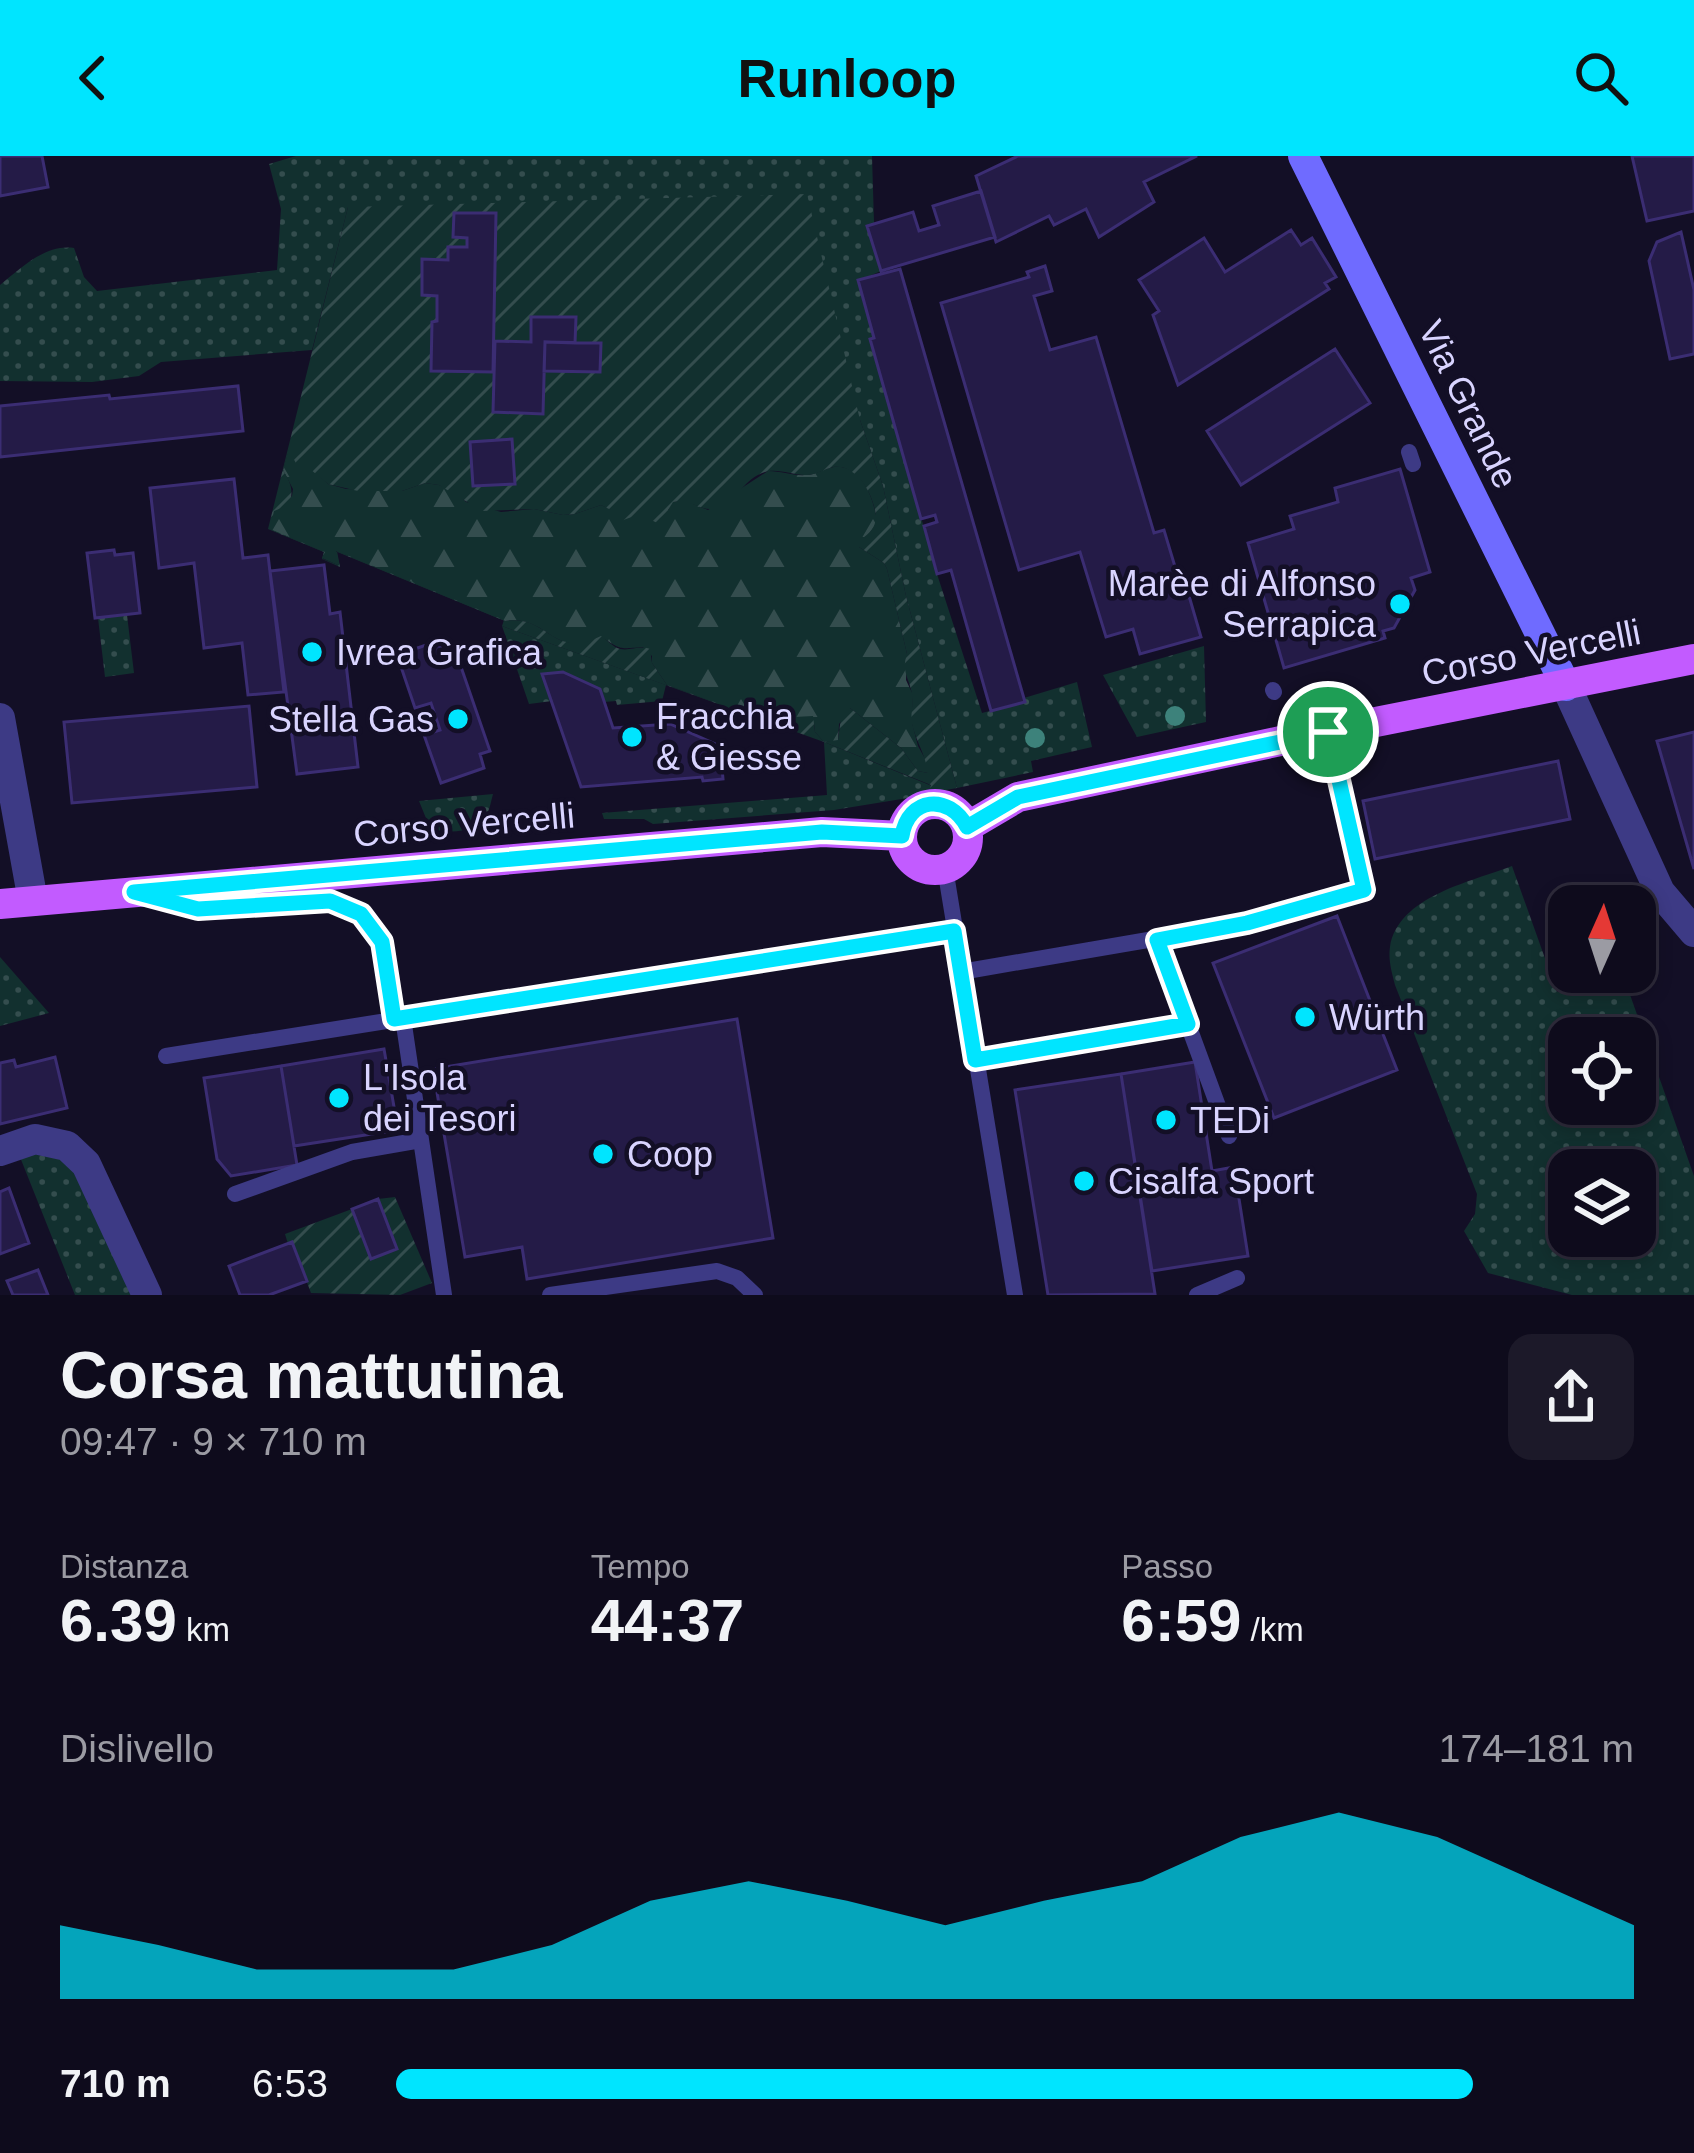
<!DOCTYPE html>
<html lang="it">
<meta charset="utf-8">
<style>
:root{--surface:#0e0b1c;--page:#1c1929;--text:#f1f3f6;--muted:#9b9ba3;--line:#2e2b3b;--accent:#00e5ff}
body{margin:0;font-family:Arial,sans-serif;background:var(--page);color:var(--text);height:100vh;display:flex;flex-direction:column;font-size:45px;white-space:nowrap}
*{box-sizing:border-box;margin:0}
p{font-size:39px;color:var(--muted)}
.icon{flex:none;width:66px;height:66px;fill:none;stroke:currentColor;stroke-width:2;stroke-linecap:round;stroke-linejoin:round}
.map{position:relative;height:1139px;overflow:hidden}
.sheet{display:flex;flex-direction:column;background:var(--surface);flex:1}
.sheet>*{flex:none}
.needle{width:78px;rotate:3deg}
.fabs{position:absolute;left:1548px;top:729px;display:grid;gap:24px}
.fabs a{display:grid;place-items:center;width:108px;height:108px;border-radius:24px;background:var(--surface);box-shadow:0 6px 18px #0003,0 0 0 3px var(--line);font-size:60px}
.pin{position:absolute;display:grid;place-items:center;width:102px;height:102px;color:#fff;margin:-51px;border:6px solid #fff;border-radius:50%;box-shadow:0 3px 12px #0007}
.round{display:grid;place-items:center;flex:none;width:126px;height:126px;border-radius:24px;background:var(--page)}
.summary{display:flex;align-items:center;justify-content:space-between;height:204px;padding:0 60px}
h1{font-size:66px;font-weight:700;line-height:90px}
.metrics{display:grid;grid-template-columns:repeat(3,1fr);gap:18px;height:204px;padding:12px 60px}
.metrics div{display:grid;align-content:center}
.metrics b{font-size:60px;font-weight:700}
.metrics small{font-size:33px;font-weight:400}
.metrics p{font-size:33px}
.chart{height:336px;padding:24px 60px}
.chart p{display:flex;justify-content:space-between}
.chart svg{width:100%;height:216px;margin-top:12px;fill:var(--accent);opacity:.7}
ul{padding:0 60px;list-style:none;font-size:39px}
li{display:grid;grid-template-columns:192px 144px 1fr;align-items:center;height:90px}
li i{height:30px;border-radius:15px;background:var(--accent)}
header{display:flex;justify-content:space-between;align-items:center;height:156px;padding:0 60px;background:var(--accent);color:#111;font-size:54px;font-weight:700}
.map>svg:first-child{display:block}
.grass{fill:url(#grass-dots);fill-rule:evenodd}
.forest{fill:url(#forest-firs)}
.garden{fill:url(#garden-furrows);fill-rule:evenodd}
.building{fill:#241b47;stroke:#3b2d73;stroke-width:3}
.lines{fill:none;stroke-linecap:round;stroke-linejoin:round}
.lane{stroke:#3d3a85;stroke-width:16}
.street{stroke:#3d3a85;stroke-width:30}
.secondary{stroke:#6f6bff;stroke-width:30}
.primary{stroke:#c25bff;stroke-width:30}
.tree{fill:#3d827b}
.route-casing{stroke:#fff;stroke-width:24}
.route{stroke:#00e5ff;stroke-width:15}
.poi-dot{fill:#00e5ff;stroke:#130f26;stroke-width:4.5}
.labels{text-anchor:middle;stroke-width:9;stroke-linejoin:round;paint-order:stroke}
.street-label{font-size:36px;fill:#d9d4ff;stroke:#130f26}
.poi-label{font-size:36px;fill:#d9d4ff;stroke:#130f26;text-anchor:start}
</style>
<header><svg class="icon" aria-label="back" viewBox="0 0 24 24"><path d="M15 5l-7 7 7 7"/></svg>Runloop<svg class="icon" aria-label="search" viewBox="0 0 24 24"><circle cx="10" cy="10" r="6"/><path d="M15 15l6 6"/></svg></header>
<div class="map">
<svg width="1694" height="1139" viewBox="0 0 1694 1139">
<defs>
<pattern id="grass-dots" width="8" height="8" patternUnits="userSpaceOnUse" patternTransform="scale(3)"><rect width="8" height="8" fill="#12302f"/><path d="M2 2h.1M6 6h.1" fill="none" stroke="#344d4e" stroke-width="1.8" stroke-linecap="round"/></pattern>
<pattern id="forest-firs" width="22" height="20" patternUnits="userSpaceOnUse" patternTransform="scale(3)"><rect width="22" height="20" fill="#12302f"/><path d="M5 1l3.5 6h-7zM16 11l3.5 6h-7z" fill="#344d4e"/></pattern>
<pattern id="garden-furrows" width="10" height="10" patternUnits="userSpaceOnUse" patternTransform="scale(3)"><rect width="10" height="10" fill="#12302f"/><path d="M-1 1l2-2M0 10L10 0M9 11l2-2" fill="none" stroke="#344d4e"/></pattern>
</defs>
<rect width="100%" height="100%" fill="#130f26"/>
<path class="grass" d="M296,0H872L874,67L867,71L881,115L858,125L874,182L871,184L937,418L982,557L1024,546V542L1077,526L1092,591L1031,605L1033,616L957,632L906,440L883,330L860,264L348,51L312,194L161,206L139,220L92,226L0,225V129C21,112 45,88 74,92L84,121L97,135L277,114L281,53L269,8Z
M127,459L134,517L105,521L98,462Z
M502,470L666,529L662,545L617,549L616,545L604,546L600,533L563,516L552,545L529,548Z
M1204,490L1206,566L1137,581L1103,519Z
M824,586L932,630L929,637L920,640L834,654L653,668L644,663H604L602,657L827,639Z
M493,638C491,645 490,652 487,658C476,678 447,678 430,672L419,645Z
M1512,710L1557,836L1622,816L1694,1020V1139H1572L1488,1117L1464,1075L1475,1058L1477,1038L1395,829C1392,817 1388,804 1390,791C1398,740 1471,726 1512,710ZM1569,882H1635V948H1569ZM1569,1014H1635V1080H1569Z
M0,801L49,857L0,870Z
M24,993L67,1003L135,1139H75L18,996Z"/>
<path class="forest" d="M289,292L328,328L346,333L402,335L425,327L439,329L455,336L466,346L501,356L534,353L563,359L575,358L601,349C626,361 642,362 668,354L672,346L683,344L708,354L768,315C781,315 793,320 806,319C816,319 824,312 834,311C862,308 875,345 877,367L859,391L884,407L887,413L907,498L906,524L913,539L912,567L918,590L929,610L928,617L918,615L901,592L850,552L839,568L838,585L824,586L815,576L814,567L779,570L667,529L652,507V500L643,491C617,493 623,494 601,481C551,504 549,458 505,465L336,395L340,410L322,402L324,396L269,373L274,354L292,340L293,333L283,314Z"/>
<path class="garden" d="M807,38L860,264L883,330L906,440L957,632L929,637L931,629L824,586L502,470L504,464L337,395L340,411L322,403L324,396L268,373L348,51ZM289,294L299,313H310L328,328L358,335H402L425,327L439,329L482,355L534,353L563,359L575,358L601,349L613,355L621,365C637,357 647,361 661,369L669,363L668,354L673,346C690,342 701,357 717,352C736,346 743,325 760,318C776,310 791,320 807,319C816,319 824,313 833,311C856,308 871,335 875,354C878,369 872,376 860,384L859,391L884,407L887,413L907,498C901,515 909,522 912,538C914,547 910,558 912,568C916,585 926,600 928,617L918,615L901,592L850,552L842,554L838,584L824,586L815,576L813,560L794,561L779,569L667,529L652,507L650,493C639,489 631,495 620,493C613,491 607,484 601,480C551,504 549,458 505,465L335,395L338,409L323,403L325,396L270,373L274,355L289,349C294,335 291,327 283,314Z
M395,1041L432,1127L400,1139L311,1137L292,1087L288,1088L285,1078L352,1053L371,1103L397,1093L378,1043Z"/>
<path class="building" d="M0,0H42L48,31L0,40Z
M1018,0H1197L1144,26L1154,46L1099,81L1086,53L1054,69L1049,60L996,86L976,20Z
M1632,0H1694V55L1647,65Z
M981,35L995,81L881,115L867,70L913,56L919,75L939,69L933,50Z
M454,57H496L493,216L431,215L432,166L437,165V140L422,139V103L448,104V91H467V82L453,81Z
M1291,74L1301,89L1312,82L1336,121L1325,127L1329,133L1178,229L1153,159L1159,155L1139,124L1204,82L1225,116Z
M1681,76L1694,134V198L1670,203L1649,105L1657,86Z
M1045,110L1052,135L1034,140L1050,194L1096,181L1154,377L1164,374L1182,434L1187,433L1201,481L1140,498L1133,473L1106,481L1080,396L1019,414L941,147L1029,121L1027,116Z
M900,113L1025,546L991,555L951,414L937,418L924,370L937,366L935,359L921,363L870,183L874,182L858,124Z
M531,161H576L575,187L545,186L543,258L493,256L495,185L531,186Z
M545,186L601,187L600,216L544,215Z
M1335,193L1370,247L1241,329L1207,275Z
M238,230L243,275L0,301V250L109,239L110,243Z
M512,283L515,328L473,330L470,286Z
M1400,313L1430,416L1411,422L1415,434L1394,472L1383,475L1385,482L1284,512L1248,387L1294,373L1290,360L1338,346L1335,332Z
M234,323L243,402L268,399L284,536L248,539L242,487L204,492L194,407L159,412L150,332Z
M114,394L115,399L133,397L140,457L95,462L87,397Z
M324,409L330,458L340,456L358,611L297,618L270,415Z
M438,485L446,509L459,505L490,595L480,598L484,612L441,627L424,579L440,574L431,547L415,552L397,499Z
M563,516L600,533L613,572L670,568L720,590L723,623L703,625L702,621L581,631L542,518Z
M249,550L257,631L72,647L64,566Z
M1694,576V713L1657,585Z
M1558,605L1570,663L1375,703L1363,645Z
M1337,760L1397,914L1274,962L1213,807Z
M737,863L773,1082L527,1123L522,1091L465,1101L433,913Z
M384,893L398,974L294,990L281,910Z
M55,901L67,952L0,968V907L14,904L16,911Z
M1195,906L1212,1015L1234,1011L1248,1100L1152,1115L1121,918Z
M281,910L297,1009L231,1020L217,1003L204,922Z
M1121,918L1155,1138L1048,1139L1015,934Z
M9,1032L29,1087L0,1098V1036Z
M378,1043L397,1093L371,1103L352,1053Z
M292,1086L307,1125L269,1139H240L229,1110Z
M38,1114L48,1139H13L7,1125Z"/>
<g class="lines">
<path class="lane" d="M1409,296L1413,308
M1273,534L1274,536
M945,712L1015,1139
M158,743L198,753L330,745L360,758L382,786L394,863
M1157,784L1229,980
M961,816L1247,767L1364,734L1328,576
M403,862L444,1139
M166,900L954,775
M975,904L1188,868
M235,1038L352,996L421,984
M550,1139L717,1115L737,1122L755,1139
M1197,1139L1237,1122"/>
<path class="street" d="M1566,530L1660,736L1694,776
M0,562L33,745
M0,995L35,983L67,990L86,1008L147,1139"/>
<path class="secondary" d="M1303,0L1566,530"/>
<path class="primary" d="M902 681a33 33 0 1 1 66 0a33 33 0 1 1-66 0Z
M967,671L1018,641L1290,583L1694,503
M0,748L822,676L902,680"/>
</g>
<g class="tree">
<circle cx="1175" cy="560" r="10"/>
<circle cx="1035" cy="582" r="10"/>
</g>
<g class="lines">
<g class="route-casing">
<path id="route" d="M1328,576L1364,734L1247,767L1157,784L1188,868L975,904L954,775L394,863L382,786L361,758L330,745L198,753L134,736L822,676L902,680C908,641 949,637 967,671L1018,641Z"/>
</g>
<use href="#route" class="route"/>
</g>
<g class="poi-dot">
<circle cx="1400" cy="448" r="12"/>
<circle cx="312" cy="496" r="12"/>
<circle cx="458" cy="563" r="12"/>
<circle cx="632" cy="581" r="12"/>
<circle cx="1305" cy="861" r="12"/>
<circle cx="339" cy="942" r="12"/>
<circle cx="1166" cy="964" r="12"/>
<circle cx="603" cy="998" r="12"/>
<circle cx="1084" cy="1025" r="12"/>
</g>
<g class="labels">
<g class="street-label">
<text transform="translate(1469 248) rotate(64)" y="13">Via Grande</text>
<text transform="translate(1531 496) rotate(-11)" y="13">Corso Vercelli</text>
<text transform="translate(464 668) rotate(-5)" y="13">Corso Vercelli</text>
</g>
<g class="poi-label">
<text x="1376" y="440" text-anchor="end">Marèe di Alfonso<tspan x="1376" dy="41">Serrapica</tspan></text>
<text x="336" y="509">Ivrea Grafica</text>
<text x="656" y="573">Fracchia<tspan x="656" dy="41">&amp; Giesse</tspan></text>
<text x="434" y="576" text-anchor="end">Stella Gas</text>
<text x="1329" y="874">Würth</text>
<text x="363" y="934">L'Isola<tspan x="363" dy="41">dei Tesori</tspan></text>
<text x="1190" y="977">TEDi</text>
<text x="627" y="1011">Coop</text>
<text x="1108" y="1038">Cisalfa Sport</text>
</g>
</g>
</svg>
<div class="fabs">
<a><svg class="needle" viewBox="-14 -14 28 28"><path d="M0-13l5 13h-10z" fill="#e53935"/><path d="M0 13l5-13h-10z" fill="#9b9ba3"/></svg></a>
<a><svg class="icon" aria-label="locate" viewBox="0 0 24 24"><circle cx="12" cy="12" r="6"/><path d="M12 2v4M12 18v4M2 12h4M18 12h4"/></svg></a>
<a><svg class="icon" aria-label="layers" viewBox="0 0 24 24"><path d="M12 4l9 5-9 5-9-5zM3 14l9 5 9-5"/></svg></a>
</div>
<div class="pin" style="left:1328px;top:576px;background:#1e9e55"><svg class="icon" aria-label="arrive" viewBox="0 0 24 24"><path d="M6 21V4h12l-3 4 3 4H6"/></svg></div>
</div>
<section class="sheet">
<div class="summary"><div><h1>Corsa mattutina</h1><p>09:47 · 9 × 710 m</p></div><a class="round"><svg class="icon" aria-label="share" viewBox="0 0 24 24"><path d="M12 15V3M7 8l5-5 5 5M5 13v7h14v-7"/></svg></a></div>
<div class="metrics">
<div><p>Distanza</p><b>6.39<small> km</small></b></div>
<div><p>Tempo</p><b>44:37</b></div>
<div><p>Passo</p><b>6:59<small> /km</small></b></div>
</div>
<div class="chart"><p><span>Dislivello</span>174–181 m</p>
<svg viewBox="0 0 160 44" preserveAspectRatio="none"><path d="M0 44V29L10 33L20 38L30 38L40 38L50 33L60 24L70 20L80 24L90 29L100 24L110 20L120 11L130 6L140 11L150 20L160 29V44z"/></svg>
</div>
<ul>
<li><b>710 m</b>6:53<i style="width:87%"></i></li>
</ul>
</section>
